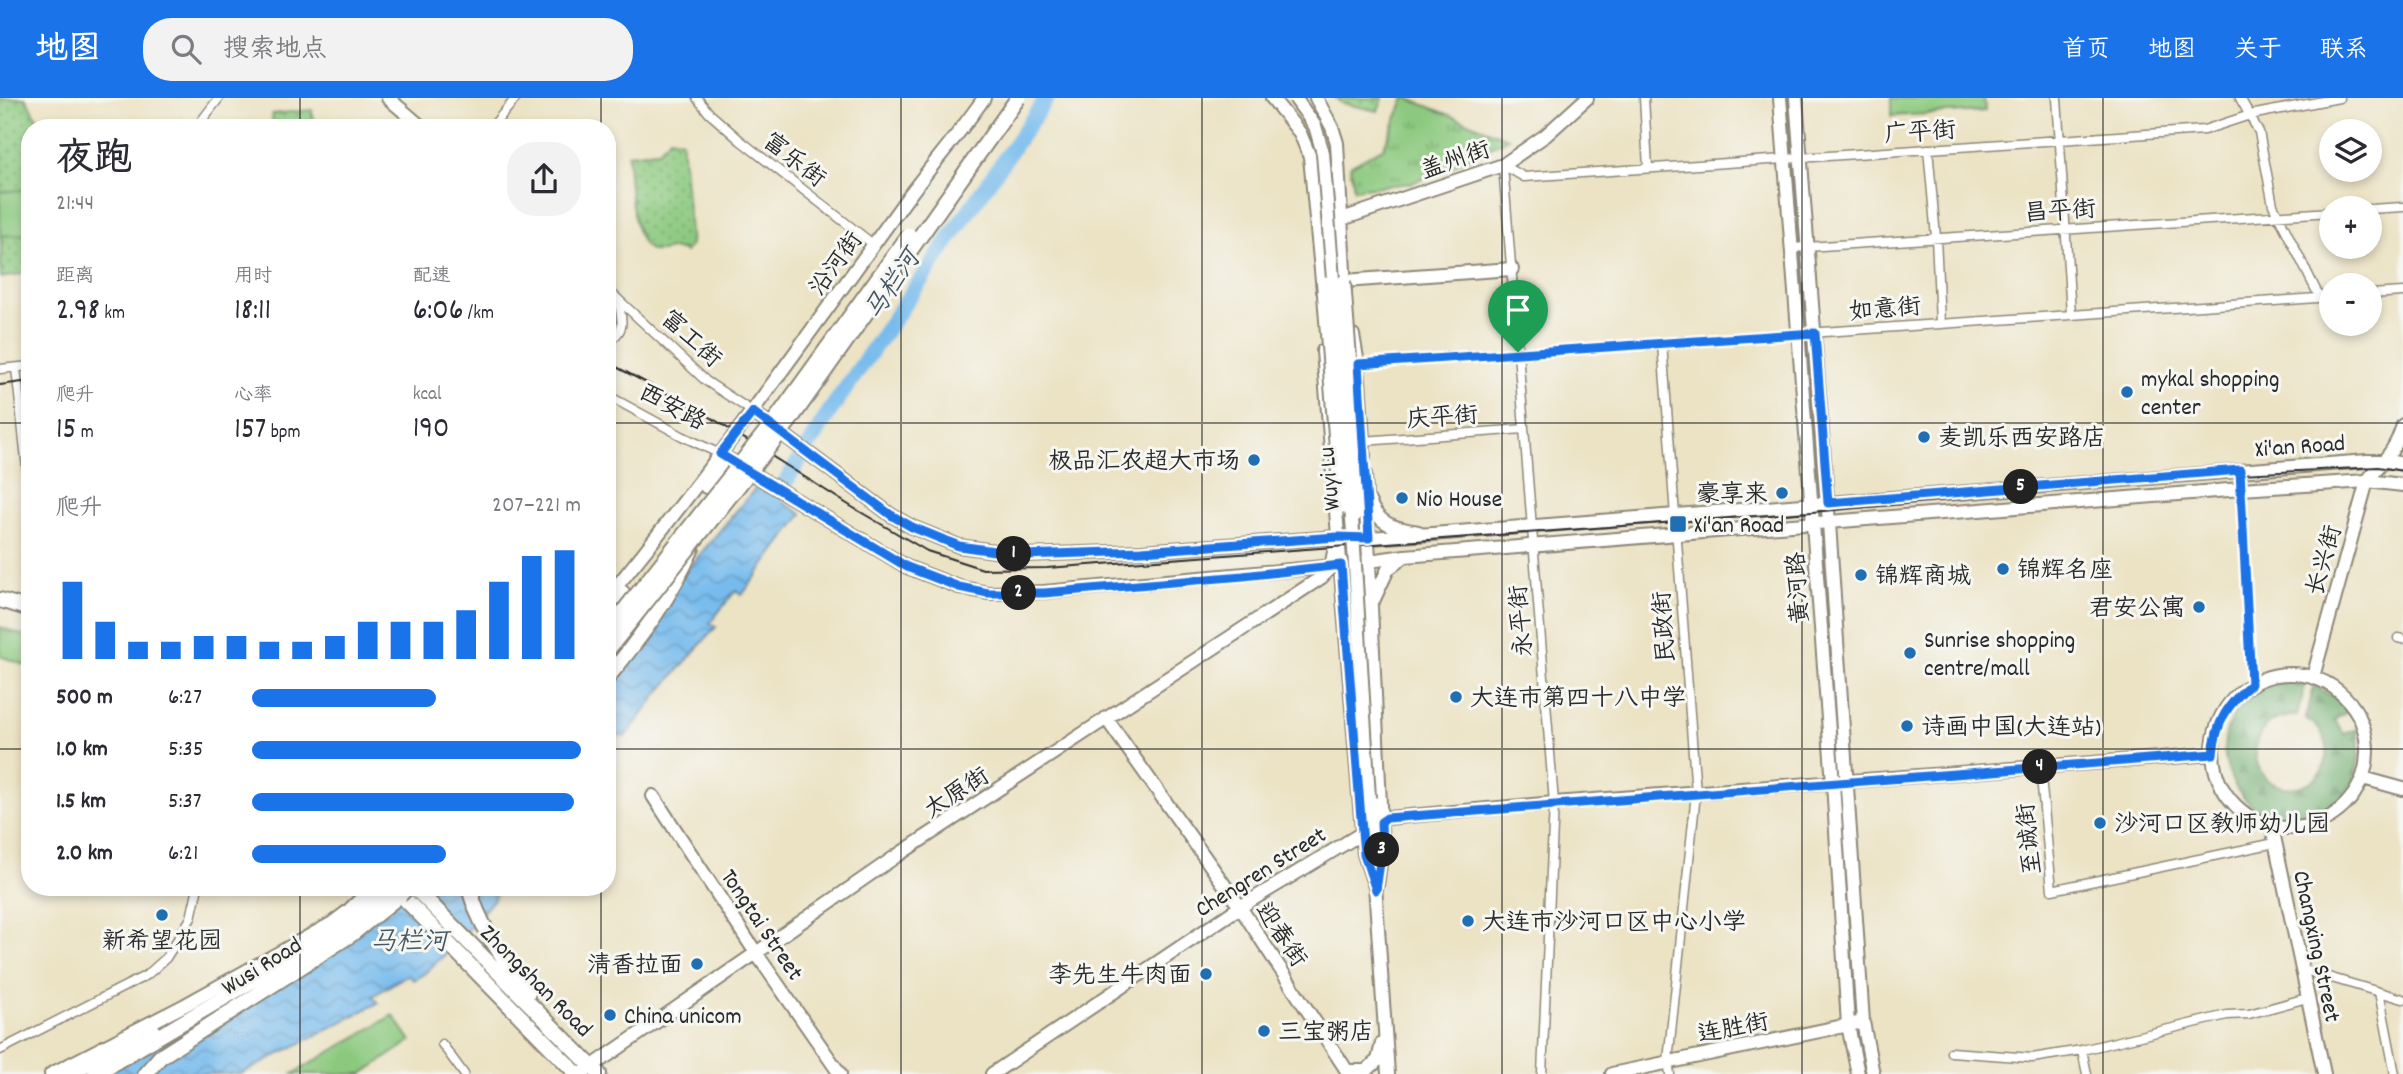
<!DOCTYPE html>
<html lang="zh">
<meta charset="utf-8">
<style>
:root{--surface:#fff;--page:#f2f2f3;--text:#2b2b33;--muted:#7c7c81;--accent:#1a73e8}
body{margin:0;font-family:Dekko,"LXGW WenKai TC",sans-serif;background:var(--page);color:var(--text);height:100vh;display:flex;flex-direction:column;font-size:26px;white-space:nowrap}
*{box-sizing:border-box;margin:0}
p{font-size:23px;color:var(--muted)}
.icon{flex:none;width:38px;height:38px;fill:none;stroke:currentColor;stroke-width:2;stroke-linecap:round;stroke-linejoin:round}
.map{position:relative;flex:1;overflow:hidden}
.panel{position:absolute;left:21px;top:21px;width:595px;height:777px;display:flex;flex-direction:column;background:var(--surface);border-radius:28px;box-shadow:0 4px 10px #0003}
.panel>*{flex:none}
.fabs{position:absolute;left:2319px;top:21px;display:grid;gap:14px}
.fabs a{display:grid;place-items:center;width:63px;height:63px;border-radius:50%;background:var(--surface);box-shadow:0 4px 10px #0003;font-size:35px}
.pin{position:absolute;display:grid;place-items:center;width:60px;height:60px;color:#fff;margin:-72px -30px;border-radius:50% 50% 50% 0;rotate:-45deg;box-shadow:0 0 7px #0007}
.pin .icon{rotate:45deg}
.km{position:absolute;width:35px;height:35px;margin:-18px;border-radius:50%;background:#222;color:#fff;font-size:19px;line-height:35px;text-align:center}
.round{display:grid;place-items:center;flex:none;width:74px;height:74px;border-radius:28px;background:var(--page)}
.overview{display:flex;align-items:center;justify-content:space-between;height:119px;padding:0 35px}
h1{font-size:38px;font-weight:600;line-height:52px}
.figures{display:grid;grid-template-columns:repeat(3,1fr);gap:10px;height:119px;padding:7px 35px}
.figures div{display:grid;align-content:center}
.figures b{font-size:30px;font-weight:600}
.figures small{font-size:19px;font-weight:400}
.figures p{font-size:19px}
.chart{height:196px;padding:14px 35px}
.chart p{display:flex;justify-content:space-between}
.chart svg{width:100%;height:126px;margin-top:7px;stroke:var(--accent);stroke-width:6}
ul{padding:0 35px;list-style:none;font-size:23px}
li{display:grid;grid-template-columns:112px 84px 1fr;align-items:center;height:52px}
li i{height:18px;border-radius:9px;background:var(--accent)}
header{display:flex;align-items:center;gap:42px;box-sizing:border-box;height:98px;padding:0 35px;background:var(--accent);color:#fff}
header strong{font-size:33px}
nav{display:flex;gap:38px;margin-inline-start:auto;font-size:24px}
.search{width:490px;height:63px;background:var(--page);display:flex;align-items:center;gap:18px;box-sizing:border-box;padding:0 24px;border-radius:28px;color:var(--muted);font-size:26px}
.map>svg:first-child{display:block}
.grass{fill:url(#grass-tufts);stroke:#5c7a55;stroke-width:2}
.forest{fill:url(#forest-firs);stroke:#4e6c4c;stroke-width:2}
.park{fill:url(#park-dots);stroke:#5c7a55;stroke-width:2}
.pitch{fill:#8cc97f;stroke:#5c7a55;stroke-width:2}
.water{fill:url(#water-waves);stroke:#51738c;stroke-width:2}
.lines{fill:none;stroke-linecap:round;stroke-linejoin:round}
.river{stroke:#77bbed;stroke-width:16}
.street-casing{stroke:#8c8778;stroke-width:11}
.secondary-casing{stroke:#8c8778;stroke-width:16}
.primary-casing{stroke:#8c8778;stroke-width:16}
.highway-casing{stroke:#8c8778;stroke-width:18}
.street{stroke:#fff;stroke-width:8}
.secondary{stroke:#fff;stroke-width:12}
.primary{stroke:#fff;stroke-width:12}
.highway{stroke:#fff;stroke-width:14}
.tram{stroke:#2b2b2b;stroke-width:2}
.secondary-bridge-casing{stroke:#8c8778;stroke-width:16;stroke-linecap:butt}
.highway-bridge-casing{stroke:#8c8778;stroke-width:18;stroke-linecap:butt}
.secondary-bridge{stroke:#fff;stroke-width:12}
.highway-bridge{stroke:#fff;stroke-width:14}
.route-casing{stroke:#fff;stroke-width:14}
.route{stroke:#1a73e8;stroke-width:9}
.grid{fill:none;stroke:#2b2b2b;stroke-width:2;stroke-opacity:0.55}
.poi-dot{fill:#1f6fb2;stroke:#f6f6f2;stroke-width:2.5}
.labels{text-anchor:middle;stroke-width:6;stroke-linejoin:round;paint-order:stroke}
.street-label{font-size:24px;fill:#2b2b2b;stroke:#f6f6f2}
.poi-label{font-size:24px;fill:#2b2b2b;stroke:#f6f6f2;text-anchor:start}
.water-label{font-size:26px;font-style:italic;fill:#425665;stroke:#f6f6f2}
</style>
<header>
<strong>地图</strong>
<div class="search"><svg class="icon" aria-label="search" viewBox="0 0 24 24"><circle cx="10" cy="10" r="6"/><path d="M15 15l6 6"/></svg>搜索地点</div>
<nav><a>首页</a><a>地图</a><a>关于</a><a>联系</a></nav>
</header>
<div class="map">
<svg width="2403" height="976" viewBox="0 0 2403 976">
<defs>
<pattern id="grass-tufts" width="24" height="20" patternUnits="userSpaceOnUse" patternTransform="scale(1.75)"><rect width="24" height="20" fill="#8cc97f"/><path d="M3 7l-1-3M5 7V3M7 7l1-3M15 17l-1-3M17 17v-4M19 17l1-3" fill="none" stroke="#73a368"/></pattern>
<pattern id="forest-firs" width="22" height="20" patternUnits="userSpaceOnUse" patternTransform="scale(1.75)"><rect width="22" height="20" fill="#71ad6e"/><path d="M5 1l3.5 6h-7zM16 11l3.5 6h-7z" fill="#5d8d5b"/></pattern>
<pattern id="park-dots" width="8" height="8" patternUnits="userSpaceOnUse" patternTransform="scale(1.75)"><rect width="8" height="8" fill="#8cc97f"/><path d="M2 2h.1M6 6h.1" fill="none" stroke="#73a368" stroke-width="1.8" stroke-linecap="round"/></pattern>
<pattern id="water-waves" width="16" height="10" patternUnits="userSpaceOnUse" patternTransform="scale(1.75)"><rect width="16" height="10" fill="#77bbed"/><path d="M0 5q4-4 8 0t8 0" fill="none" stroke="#6298c0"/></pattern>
</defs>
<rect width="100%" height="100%" fill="#f6f6f2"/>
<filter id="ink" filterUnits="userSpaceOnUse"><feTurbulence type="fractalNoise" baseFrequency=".0143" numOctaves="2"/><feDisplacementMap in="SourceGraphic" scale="14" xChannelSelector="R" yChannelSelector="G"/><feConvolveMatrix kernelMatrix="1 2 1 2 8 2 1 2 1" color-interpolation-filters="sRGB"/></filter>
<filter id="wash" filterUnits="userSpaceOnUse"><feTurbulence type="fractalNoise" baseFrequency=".00686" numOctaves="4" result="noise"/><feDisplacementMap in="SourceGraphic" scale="28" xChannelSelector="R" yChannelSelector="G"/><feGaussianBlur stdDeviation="1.57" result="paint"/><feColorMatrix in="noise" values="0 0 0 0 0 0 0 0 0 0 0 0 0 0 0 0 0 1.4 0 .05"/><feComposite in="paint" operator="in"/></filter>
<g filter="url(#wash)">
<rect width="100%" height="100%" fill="#ece3c5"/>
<path class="grass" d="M1405,0H1407L1508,40L1445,72L1411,85L1354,91L1350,68L1384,49Z
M0,529L30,540V569L0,558Z"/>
<path class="forest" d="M2287,584L2306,585L2297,618C2238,616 2246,697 2297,689C2306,687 2314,683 2320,675C2335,655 2325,632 2306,620L2314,588L2336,600L2348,613L2335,622L2344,636L2357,631C2362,657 2359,687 2336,704C2243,773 2165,611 2287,584Z"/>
<path class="park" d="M0,0H25L43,30H30V174L1,180Z
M1336,0H1383L1378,13L1341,5Z
M312,12L314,30H273L272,16Z
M670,40L682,43L691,146L685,154C671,147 665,155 653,153C630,148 629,74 628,56L658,53Z"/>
<path class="pitch" d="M1891,0H1984L1985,13L1891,18Z
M30,91V136L0,138V94Z
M393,917L411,943L362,976H293Z"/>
<path class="water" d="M757,388L802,416L742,497L736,492L710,525L716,529L661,592L625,639L619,637L608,649L607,568Z
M417,789H498L494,801L453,849L425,875L414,882L407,877L373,898L378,905L241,976H87L272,885Z"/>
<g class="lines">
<path class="river" d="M776,399L830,313L1047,0"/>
</g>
</g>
<g filter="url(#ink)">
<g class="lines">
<g class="street-casing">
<path id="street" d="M697,0L709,15L741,43L874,147
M1644,0L1648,70
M2057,0L2071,216
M2240,0L2259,34L2273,107L2320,200
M196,30L219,0
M491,30L516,0
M1928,51L1936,139L1940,225
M1503,67L1554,705L1542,976
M1503,67L1524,79L2204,32L2250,17L2339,0
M2370,111L2403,109
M1792,150L2331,114
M607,191L706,283L753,314
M2370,196L2403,194
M607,244C627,233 622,222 618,202
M1662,245L1696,695L1668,963L1670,976
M1358,266L2331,199
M16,270L30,398
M0,271L30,268
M607,297L682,338L720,356
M1363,343L1524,331
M2240,372L2251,586
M2398,540L2403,541
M2040,669L2052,792L2275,745
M2301,871L2403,901
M2379,894L2395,976
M442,946L464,976
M0,952L147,877L166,860L191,820L198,789
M2082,952L2087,976
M1951,954L2032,960L2082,952L2227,917L2249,916L2307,900"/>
</g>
<g class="secondary-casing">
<path id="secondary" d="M388,0L423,30
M1272,0L1300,35L1310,59L1323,193
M1316,0L1332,29L1337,45L1345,191
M1333,124L1503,67L1546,37L1587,0
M1344,183L1512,171
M1353,237L1358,266L1364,358
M1323,253L1362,733L1364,756L1376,792
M753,314L891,417L912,429L959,448L1023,457L1142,453L1337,439
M720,356L907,469L959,489L988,495L1044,494L1334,468
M1365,376L1382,751L1377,788
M706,389L720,369V356
M1369,403C1378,427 1395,430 1418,434
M607,500C711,374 805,241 900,110C927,72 958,38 984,0
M1374,501L1388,471L1405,458
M607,513L623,494
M2213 653a77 77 0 1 1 154 0a77 77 0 1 1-154 0Z
M2313,579L2367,383C2384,362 2395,354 2403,327
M1106,620L1240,809L1349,976
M2363,680L2403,691
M653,698L756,855L840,976
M1369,700L1388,976
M2272,729L2324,976
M1348,973H1366L1378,962L1382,945
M51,976L185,907L331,826L347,814L373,789
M581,976L895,759L1322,479L1331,469L1337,439
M992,976L1240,809L1387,720L1554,705L2213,656
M1612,976L1863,924"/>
</g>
<g class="primary-casing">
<path id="primary" d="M1780,0L1833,685L1848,927L1858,976
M1796,0L1829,425L1863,924L1873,976
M1337,439L1369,440L1432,436L2367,363H2387L2403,366
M1341,467L1405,458L2241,391L2367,383L2403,387"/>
</g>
<g class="highway-casing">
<path id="highway" d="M0,502L30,511
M607,580C641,539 671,499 692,450
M414,789L599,976
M469,789C479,830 505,862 528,895
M394,790L577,976
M68,976L153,932
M95,976L344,829L392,789
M145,976L160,959L352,836L400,797"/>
</g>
<use href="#street" class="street"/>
<use href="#secondary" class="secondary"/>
<use href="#primary" class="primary"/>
<use href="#highway" class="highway"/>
<path class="tram" d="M607,264L707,317L852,409L927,453L983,471L1047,470L1812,414L2240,376L2378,369L2403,373
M0,287L30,283"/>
<g class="secondary-bridge-casing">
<path id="secondary-bridge" d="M1295,0L1315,28L1323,55L1353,434L1369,700
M1344,183L1360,388L1356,417
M1323,184L1339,389L1346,410"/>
</g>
<g class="highway-bridge-casing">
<path id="highway-bridge" d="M607,534L779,317L909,137
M607,553L788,325L1018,0
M400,797L408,789"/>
</g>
<use href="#secondary-bridge" class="secondary-bridge"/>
<use href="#highway-bridge" class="highway-bridge"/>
</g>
</g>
<g class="lines" filter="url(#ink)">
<g class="route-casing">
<path id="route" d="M1815,235L1828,405L2240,372L2251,586C2227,606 2216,625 2213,656L1387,720L1381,724L1382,751L1376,792L1364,756L1362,733L1341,467L1243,478L1044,495H988L959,489L907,469L720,356L753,314L891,417L912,429L959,448L1023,457L1142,453L1337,439L1369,440L1358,266Z"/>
</g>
<use href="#route" class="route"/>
</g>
<path class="grid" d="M300,0V30M601,0V30M901,0V976M1202,0V976M1502,0V976M1802,0V976M2103,0V976M0,325H30M607,325H2403M0,651H30M607,651H2403M300,789V976M601,789V976"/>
<g class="poi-dot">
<circle cx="2127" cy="294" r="7"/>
<circle cx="1924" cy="339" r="7"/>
<circle cx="1254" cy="362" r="7"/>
<circle cx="1782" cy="395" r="7"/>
<circle cx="1402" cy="400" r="7"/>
<rect x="1669" y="417" width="18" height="18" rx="3.5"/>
<circle cx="2003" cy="471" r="7"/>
<circle cx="1861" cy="477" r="7"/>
<circle cx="2199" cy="509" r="7"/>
<circle cx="1910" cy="555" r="7"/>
<circle cx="1456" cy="599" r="7"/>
<circle cx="1907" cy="628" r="7"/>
<circle cx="2100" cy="725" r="7"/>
<circle cx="162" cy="817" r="7"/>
<circle cx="1468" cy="823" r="7"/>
<circle cx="697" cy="866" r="7"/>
<circle cx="1206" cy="876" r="7"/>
<circle cx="610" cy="917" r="7"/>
<circle cx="1264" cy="933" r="7"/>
</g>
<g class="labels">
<g class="street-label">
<text transform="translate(1920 33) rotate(-4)" y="8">广平街</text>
<text transform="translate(795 61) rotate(38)" y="8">富乐街</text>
<text transform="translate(1455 61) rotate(-19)" y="8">盖州街</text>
<text transform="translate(2060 112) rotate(-4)" y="8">昌平街</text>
<text transform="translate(835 165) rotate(-54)" y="8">沿河街</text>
<text transform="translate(1885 210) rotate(-5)" y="8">如意街</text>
<text transform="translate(692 240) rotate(42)" y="8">富工街</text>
<text transform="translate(673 308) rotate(28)" y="8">西安路</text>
<text transform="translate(1442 318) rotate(-4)" y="8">庆平街</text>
<text transform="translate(2300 347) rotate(-4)" y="8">Xi'an Road</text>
<text transform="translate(1328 381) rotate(-95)" y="8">Wuyi Lu</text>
<text transform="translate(2323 462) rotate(-74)" y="8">长兴街</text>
<text transform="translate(1797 490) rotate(-94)" y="8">黄河路</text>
<text transform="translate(1520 523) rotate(-95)" y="8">永平街</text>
<text transform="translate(1663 529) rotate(-94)" y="8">民政街</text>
<text transform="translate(956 694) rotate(-33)" y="8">太原街</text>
<text transform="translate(2028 741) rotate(-96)" y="8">至诚街</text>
<text transform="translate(1260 773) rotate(-32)" y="8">Chengren Street</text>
<text transform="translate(763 826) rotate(56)" y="8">Tongtai Street</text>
<text transform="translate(1282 836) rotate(56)" y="8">迎春街</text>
<text transform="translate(2318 848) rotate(78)" y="8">Changxing Street</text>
<text transform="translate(261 867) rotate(-32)" y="8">Wusi Road</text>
<text transform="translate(537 882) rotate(45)" y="8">Zhongshan Road</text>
<text transform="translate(1733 929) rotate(-11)" y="8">连胜街</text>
</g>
<g class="poi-label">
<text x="2141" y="288">mykal shopping<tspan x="2141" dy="28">center</tspan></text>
<text x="1938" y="347">麦凯乐西安路店</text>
<text x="1240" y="370" text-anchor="end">极品汇农超大市场</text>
<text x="1768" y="403" text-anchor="end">豪享来</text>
<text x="1416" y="408">Nio House</text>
<text x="1694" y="434">Xi'an Road</text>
<text x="2017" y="479">锦辉名座</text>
<text x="1875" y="485">锦辉商城</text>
<text x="2185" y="517" text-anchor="end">君安公寓</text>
<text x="1924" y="549">Sunrise shopping<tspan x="1924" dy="28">centre/mall</tspan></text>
<text x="1470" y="607">大连市第四十八中学</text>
<text x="1921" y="636">诗画中国(大连站)</text>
<text x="2114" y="733">沙河口区教师幼儿园</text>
<text x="1482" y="831">大连市沙河口区中心小学</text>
<text x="162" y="850" text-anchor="middle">新希望花园</text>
<text x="683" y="874" text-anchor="end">清香拉面</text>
<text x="1192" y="884" text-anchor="end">李先生牛肉面</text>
<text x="624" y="925">China unicom</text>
<text x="1278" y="941">三宝粥店</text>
</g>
<g class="water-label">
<text transform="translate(891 186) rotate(-56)" y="9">马栏河</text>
<text x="409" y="851">马栏河</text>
</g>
</g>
</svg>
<div class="fabs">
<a><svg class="icon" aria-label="layers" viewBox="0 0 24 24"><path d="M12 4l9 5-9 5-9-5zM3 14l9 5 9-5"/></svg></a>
<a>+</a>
<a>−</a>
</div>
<div class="pin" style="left:1518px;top:254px;background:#1e9e55"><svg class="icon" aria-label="arrive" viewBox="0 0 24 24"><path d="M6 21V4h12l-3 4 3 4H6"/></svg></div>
<b class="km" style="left:1014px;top:456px">1</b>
<b class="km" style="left:1019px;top:495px">2</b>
<b class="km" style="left:1382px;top:752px">3</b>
<b class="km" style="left:2040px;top:669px">4</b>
<b class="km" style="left:2021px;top:389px">5</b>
<section class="panel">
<div class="overview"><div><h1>夜跑</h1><p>21:44</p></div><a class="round"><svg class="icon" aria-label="share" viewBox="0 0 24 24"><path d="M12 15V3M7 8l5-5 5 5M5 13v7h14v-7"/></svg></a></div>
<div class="figures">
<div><p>距离</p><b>2.98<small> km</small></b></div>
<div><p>用时</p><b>18:11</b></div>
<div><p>配速</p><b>6:06<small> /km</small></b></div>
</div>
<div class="figures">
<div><p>爬升</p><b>15<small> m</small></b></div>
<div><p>心率</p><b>157<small> bpm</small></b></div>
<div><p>kcal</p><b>190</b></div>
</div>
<div class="chart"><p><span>爬升</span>207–221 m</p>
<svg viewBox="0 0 160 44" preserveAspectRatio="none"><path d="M5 44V17M15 44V31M25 44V38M35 44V38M45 44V36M55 44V36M65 44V38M75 44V38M85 44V36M95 44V31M105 44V31M115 44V31M125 44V27M135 44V17M145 44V8M155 44V6"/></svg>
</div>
<ul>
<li><b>500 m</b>6:27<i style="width:56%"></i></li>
<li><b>1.0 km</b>5:35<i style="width:100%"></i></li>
<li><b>1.5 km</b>5:37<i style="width:98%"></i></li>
<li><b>2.0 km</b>6:21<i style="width:59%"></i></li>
</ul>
</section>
</div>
